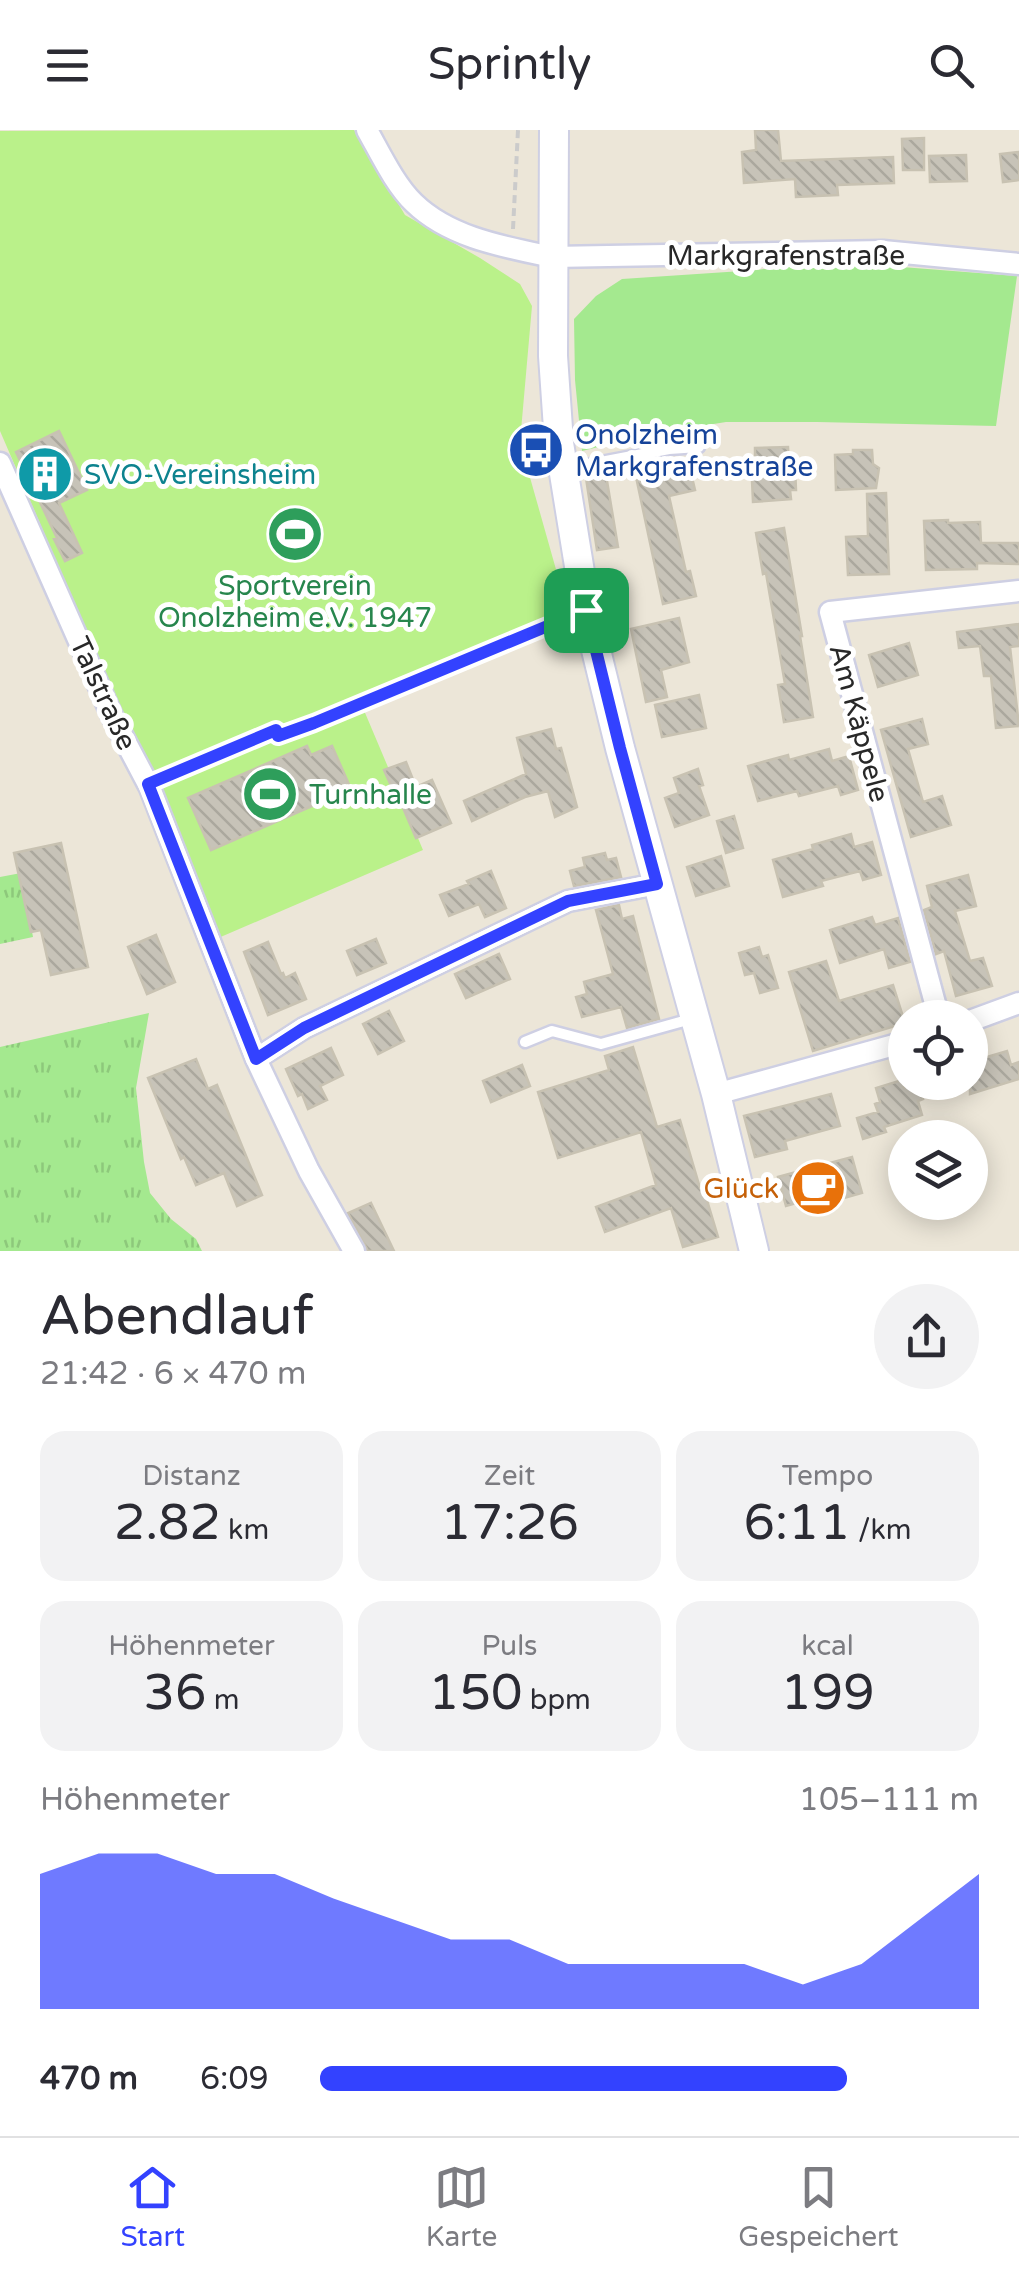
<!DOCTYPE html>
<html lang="de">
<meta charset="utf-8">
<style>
:root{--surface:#fff;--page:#f2f2f3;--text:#2b2b33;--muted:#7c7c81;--line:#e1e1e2;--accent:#3342ff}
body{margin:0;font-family:"Varela Round",sans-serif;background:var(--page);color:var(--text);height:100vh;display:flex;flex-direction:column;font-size:38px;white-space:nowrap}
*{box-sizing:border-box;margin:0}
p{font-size:32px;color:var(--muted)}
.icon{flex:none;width:55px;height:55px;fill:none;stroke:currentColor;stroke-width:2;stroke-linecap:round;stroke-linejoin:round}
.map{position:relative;height:1121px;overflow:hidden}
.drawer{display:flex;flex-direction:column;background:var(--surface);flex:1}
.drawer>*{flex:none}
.controls{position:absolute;left:888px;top:870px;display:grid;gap:20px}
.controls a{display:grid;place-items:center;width:100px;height:100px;border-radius:50%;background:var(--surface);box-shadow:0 5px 25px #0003;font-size:50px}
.pin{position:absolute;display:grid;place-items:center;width:85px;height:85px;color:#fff;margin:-42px;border-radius:20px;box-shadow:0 5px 15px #0006}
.round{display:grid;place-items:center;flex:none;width:105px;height:105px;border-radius:52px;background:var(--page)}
.summary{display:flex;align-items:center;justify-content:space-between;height:170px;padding:0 40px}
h1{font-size:55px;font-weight:600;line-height:75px}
.stats{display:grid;grid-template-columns:repeat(3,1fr);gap:15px;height:170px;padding:10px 40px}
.stats div{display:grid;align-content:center;border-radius:25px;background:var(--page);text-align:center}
.stats b{font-size:50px;font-weight:600}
.stats small{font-size:28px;font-weight:400}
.stats p{font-size:28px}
.chart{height:280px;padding:20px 40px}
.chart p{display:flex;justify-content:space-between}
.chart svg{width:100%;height:180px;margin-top:10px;fill:var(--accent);opacity:.7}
ul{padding:0 40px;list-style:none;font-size:32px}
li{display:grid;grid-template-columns:160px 120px 1fr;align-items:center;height:75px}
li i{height:25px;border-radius:12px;background:var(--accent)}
header{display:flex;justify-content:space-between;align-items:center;height:130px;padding:0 40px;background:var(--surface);font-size:45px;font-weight:600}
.menu{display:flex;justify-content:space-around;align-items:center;height:140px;border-top:2px solid var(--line);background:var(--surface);font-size:28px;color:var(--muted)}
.menu a{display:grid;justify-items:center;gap:5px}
.menu .selected{color:var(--accent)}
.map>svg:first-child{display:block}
.grass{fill:url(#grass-tufts)}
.park{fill:#a4e98f}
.pitch{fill:#baf18a}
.building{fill:url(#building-back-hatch);stroke:#c8c2b2;stroke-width:2.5}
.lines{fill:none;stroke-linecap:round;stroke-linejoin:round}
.lane-casing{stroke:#cecfe3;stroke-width:15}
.street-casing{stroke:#cecfe3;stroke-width:25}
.secondary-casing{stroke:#cecfe3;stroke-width:32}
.path{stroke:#cbcbcb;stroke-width:4;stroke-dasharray:8 5;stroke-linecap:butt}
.lane{stroke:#fff;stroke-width:10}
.street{stroke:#fff;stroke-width:20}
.secondary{stroke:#fff;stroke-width:28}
.route-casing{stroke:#fff;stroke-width:20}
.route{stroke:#3342ff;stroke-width:12}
.labels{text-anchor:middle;stroke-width:10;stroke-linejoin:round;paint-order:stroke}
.street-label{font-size:28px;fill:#282828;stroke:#fff}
.transit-label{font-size:28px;fill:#164399;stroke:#fff;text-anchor:start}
.culture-label{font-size:28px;fill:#0d838f;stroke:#fff;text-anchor:start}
.leisure-label{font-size:28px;fill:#27864d;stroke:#fff}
.food-label{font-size:28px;fill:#c56008;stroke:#fff;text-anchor:end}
</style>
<header><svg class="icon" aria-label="menu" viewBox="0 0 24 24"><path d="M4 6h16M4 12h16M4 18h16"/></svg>Sprintly<svg class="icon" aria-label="search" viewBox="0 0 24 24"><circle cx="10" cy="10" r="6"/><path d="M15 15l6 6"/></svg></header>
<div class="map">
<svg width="1019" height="1121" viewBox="0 0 1019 1121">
<defs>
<pattern id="grass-tufts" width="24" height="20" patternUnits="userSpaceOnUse" patternTransform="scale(2.5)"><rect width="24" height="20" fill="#a4e98f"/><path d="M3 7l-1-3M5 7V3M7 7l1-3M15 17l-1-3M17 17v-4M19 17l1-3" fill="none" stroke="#8dc87b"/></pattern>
<pattern id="building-back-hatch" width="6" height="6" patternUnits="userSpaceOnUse" patternTransform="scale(2.5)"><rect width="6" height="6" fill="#c7c3b8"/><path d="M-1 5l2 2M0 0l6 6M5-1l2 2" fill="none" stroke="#aba89e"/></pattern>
</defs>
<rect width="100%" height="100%" fill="#ece6d8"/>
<path class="grass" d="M21,743L33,807L0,814V747Z
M149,883L136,958L144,1032L150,1063L171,1089L196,1109L202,1121H0V917Z"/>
<path class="park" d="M825,131L1017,146L996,296L817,292H726L651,304L582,321L575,250L574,189L596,166L622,149L757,140Z"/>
<path class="pitch" d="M354,0L405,85L480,128L520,154L532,176L520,312L572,496L363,578L423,720L209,812L152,653L0,301V1Z"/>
<path class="building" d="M755,0H778L781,31L893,27L894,53L837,55L838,65L796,67L795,49L744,53L742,22L756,20Z
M924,8V40H903L902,9Z
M1019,22V50L1003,52L1000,24Z
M966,25L967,51L930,52L929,26Z
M59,301L87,360L59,373L82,423L65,431L54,409L57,408L16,322Z
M788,317L789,336H795L796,360H790L791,369L753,372L751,328H755V318Z
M853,320H872L873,334L879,338L876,358L836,360L835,325L853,324Z
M688,330L695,360L669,366L686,442L690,441L696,466L663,474L635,342Z
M606,345L618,417L597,420L586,348Z
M886,363L889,444L848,445L846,407L868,406L867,364Z
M948,390V393L980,392L981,413H1019V434L977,433V439L926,440L924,391Z
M784,398L802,506H800L813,587L784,592L778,555L785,554L766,443L763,444L756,403Z
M679,488L689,532L661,540L667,567L646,572L631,499Z
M1019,494V516L1010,517L1019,596L996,598L991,546H984L980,516L959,518L957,502Z
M909,513L918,545L878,557L869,525Z
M699,565L706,598L662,607L655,575Z
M922,589L928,614L908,619L923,672L942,666L951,695L911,707L881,600Z
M551,599L556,619L561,618L577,677L555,687L548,661L525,667L472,691L464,671L526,644L517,608Z
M307,616L311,625L332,616L351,659L211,720L188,668Z
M829,619L832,631L849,626L858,660L841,665L838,656L799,666L797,661L758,671L748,636L788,625L789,630Z
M406,632L416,657L432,650L451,693L416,708L395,659L393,660L384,640Z
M698,639L703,655L699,656L709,685L675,697L665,668L679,663L674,648Z
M734,686L743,718L726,723L717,691Z
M851,704L854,717L872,712L881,745L863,750L860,741L821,751L823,756L783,767L773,730L813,719L812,715Z
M61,713L88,837L51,845L41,800L31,802L14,723Z
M605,723L607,730L616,728L621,747L574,756L570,741L585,737L583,728Z
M721,726L729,756L696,766L687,737Z
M491,741L506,778L485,787L479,774L449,786L440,765L469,754L467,751Z
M968,745L976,776L955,781L970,831L983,828L992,856L956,866L944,821L936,824L924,780L932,777L927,756Z
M619,775L622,789L633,786L659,889L627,898L621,877L582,887L576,867L587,864L584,852L613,844L596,780Z
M872,787L875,795L898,788L910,832L889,838L884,819L840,833L830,800Z
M156,805L175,852L147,864L128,817Z
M376,809L386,833L357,845L347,821Z
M268,812L281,844L283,843L285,848L295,843L306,869L268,885L244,822Z
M759,817L762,827L768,825L778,858L760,863L754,843L745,845L739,823Z
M499,824L510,849L466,868L455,844Z
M826,831L839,871L893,855L905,893L813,921L789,842Z
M389,881L404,911L378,924L363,894Z
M633,917L657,997L680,990L700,1058L703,1057L718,1107L683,1117L671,1078L605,1102L596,1077L656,1055L641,1002L558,1028L538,962L609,940L605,926Z
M331,918L343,945L320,956L327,970L308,979L302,964L298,966L286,939Z
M1007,921L1011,935L1019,932V949L970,964V932Z
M196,929L208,959L217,955L262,1065L237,1076L224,1043L196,1055L184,1027L181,1029L148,948Z
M522,935L530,956L491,972L483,951Z
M902,950L904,957L917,952L923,969L918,971L922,985L884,997L886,1002L863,1009L857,988L878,982L875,974L880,972L876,958Z
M831,964L840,996L785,1011L787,1019L755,1027L744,986Z
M852,1027L862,1063L823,1074L821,1066L786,1076L778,1047Z
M371,1073L394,1121H368L348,1083Z"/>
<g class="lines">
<g class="lane-casing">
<path id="lane" d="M564,339L669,319L699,317
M525,912L552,901L601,914L691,889"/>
</g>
<g class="street-casing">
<path id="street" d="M367,0C380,23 395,55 414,73C450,108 505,117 552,127L883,121L1019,134
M0,333L112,586L150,658L256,929L309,1041L354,1121
M939,888L830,482L1019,461
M970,891L1019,873
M256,929L304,898L568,771L657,754
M716,964L905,912"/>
</g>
<g class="secondary-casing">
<path id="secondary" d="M554,0L553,226L559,313L586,479L620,618L716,964L754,1121"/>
</g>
<path class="path" d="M513,99L518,0
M164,647L276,600L278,606L314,593L564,489"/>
<use href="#lane" class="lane"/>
<use href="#street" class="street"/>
<use href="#secondary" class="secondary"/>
</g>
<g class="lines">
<g class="route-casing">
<path id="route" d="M586,480L620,618L657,754L568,771L304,898L256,929L148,654L276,600L278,606L314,593Z"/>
</g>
<use href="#route" class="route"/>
</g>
<defs>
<g id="bus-disc" transform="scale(2.875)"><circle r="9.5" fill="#1a4fb4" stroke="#fff"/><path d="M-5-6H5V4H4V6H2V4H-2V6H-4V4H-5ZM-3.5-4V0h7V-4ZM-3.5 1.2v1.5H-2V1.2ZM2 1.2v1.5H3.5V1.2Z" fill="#fff"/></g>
<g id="building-disc" transform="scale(2.875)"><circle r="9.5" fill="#0f9aa8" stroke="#fff"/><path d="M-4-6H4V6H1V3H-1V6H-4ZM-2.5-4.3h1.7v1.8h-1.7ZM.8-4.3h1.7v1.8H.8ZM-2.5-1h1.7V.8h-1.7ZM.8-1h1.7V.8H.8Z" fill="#fff"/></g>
<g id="stadium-disc" transform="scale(2.875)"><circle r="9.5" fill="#2e9e5b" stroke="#fff"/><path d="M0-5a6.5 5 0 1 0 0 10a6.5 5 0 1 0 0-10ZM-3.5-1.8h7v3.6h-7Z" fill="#fff"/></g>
<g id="cafe-disc" transform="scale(2.875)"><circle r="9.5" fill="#e8710a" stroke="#fff"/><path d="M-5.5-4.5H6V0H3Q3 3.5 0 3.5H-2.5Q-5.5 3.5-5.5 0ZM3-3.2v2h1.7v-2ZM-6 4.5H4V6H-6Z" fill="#fff"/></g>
</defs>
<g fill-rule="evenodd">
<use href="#bus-disc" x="536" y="320"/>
<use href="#building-disc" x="45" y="344"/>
<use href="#stadium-disc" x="295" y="404"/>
<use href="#stadium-disc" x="270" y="664"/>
<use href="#cafe-disc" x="818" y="1058"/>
</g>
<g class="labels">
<g class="street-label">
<text x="786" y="135">Markgrafenstraße</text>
<text transform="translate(104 563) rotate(65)" y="10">Talstraße</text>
<text transform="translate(860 593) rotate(75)" y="10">Am Käppele</text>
</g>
<g class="transit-label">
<text x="575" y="314">Onolzheim<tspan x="575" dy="32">Markgrafenstraße</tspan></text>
</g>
<g class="culture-label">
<text x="84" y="354">SVO-Vereinsheim</text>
</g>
<g class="leisure-label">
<text x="295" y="465">Sportverein<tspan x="295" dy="32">Onolzheim e.V. 1947</tspan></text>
<text x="309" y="674" text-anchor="start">Turnhalle</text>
</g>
<g class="food-label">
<text x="779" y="1068">Glück</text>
</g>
</g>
</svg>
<div class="controls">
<a><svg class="icon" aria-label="locate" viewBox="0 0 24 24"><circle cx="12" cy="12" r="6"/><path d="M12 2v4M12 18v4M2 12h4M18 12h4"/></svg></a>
<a><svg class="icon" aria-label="layers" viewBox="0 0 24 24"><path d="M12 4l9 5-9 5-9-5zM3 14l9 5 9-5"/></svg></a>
</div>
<div class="pin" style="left:586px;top:480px;background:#1e9e55"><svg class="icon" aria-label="arrive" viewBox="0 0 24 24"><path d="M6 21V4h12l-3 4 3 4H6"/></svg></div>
</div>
<section class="drawer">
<div class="summary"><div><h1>Abendlauf</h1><p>21:42 · 6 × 470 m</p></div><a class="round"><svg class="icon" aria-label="share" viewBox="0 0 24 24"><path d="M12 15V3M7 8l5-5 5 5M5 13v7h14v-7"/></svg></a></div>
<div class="stats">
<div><p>Distanz</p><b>2.82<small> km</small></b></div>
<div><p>Zeit</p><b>17:26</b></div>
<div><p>Tempo</p><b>6:11<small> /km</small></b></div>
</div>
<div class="stats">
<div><p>Höhenmeter</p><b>36<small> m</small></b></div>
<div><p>Puls</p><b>150<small> bpm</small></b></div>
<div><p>kcal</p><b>199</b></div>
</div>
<div class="chart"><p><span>Höhenmeter</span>105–111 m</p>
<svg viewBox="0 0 160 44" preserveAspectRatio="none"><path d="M0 44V11L10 6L20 6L30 11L40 11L50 17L60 22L70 27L80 27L90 33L100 33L110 33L120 33L130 38L140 33L150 22L160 11V44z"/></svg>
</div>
<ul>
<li><b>470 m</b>6:09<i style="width:80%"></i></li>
</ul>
</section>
<nav class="menu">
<a class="selected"><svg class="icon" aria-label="home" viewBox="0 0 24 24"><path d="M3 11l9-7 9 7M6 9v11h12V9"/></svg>Start</a>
<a><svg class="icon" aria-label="map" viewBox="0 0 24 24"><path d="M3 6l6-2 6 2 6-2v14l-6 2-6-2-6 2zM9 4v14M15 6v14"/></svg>Karte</a>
<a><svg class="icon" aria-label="saved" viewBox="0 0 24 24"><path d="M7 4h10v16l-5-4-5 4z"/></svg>Gespeichert</a>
</nav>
